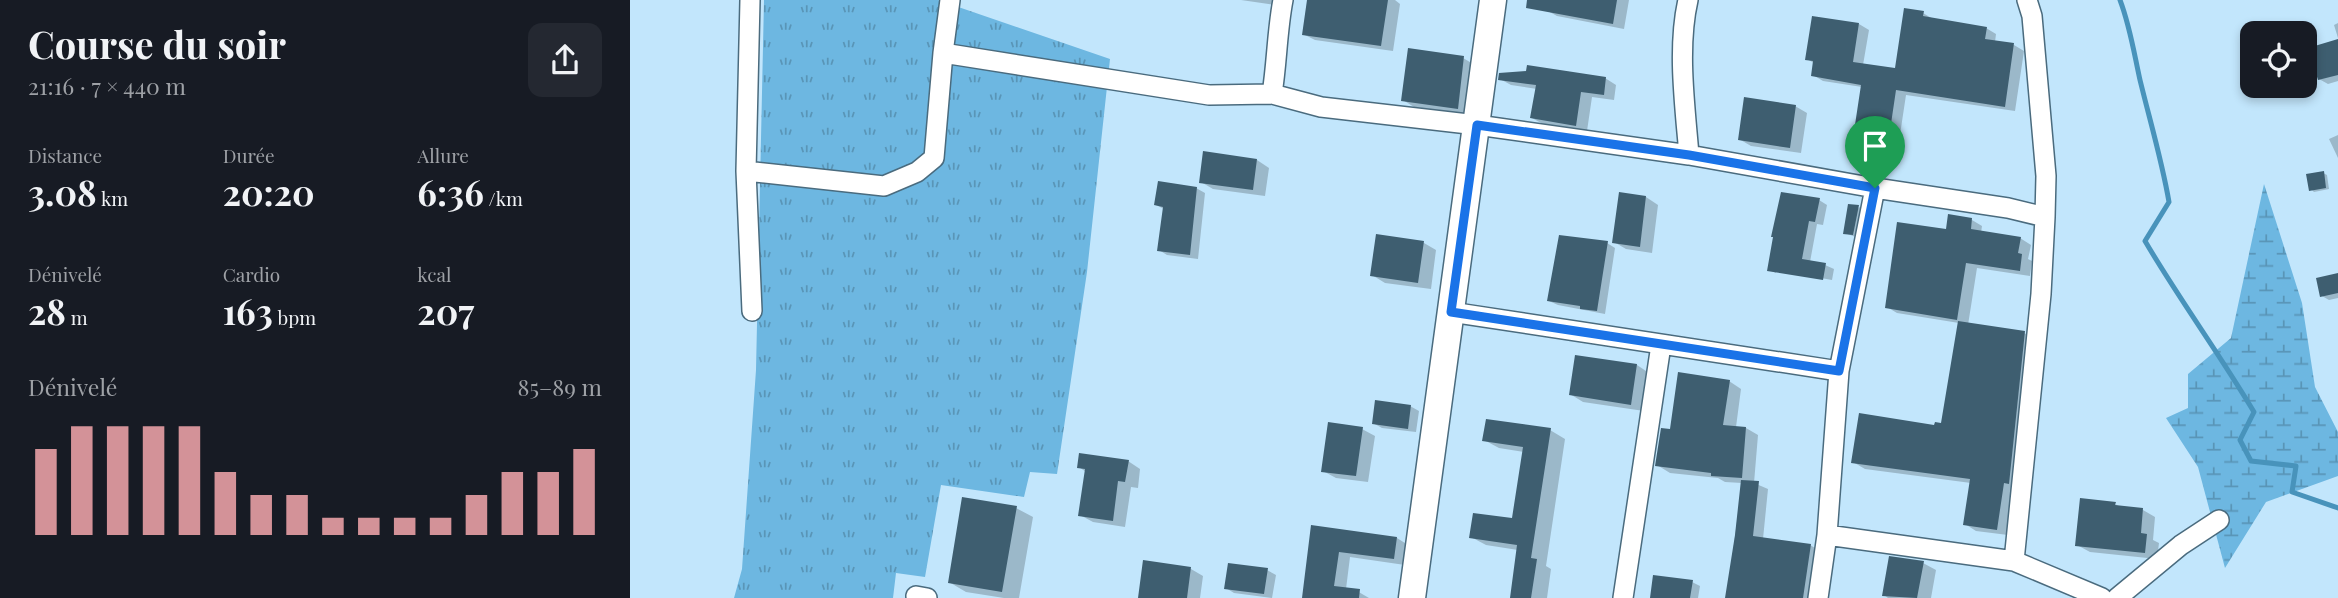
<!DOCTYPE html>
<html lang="fr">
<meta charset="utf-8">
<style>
:root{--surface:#171b24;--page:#242831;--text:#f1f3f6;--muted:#9ea1a6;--accent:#d39298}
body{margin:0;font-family:"Playfair Display",serif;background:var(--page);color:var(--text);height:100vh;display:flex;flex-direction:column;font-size:26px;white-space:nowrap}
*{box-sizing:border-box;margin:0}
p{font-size:23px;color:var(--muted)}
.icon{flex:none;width:38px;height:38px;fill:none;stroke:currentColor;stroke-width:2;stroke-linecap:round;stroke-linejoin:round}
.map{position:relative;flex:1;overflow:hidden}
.side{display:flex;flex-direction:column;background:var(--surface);width:630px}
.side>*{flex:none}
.buttons{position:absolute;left:1610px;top:21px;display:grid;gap:14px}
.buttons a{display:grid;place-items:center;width:77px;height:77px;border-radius:14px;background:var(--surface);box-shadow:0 4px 10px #0003;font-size:35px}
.pin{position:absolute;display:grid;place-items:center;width:60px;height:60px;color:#fff;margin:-72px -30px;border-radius:50% 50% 50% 0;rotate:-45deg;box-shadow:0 0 7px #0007}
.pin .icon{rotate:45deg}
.round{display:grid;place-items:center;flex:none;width:74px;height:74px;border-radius:14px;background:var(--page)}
.headline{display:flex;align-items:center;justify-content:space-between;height:119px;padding:0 28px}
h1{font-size:38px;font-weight:700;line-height:52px}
.figures{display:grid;grid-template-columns:repeat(3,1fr);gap:10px;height:119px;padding:7px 28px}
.figures div{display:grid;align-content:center}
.figures b{font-size:35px;font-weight:700}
.figures small{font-size:19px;font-weight:400}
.figures p{font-size:19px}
.chart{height:196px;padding:14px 28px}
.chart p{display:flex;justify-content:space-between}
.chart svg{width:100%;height:126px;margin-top:7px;stroke:var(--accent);stroke-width:6}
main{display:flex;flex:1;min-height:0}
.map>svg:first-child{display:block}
.grass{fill:url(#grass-tufts)}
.wetland{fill:url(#wetland-marsh)}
.shadow{fill:#0003}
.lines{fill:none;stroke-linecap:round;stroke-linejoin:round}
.stream{stroke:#4893bb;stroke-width:5}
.building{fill:#3e5e70}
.street-casing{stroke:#4a6b7e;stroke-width:22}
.secondary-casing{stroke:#4a6b7e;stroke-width:29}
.street{stroke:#fff;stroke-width:19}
.secondary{stroke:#fff;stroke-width:26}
.route-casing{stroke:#fff;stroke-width:14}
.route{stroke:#1a73e8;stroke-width:9}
</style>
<main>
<section class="side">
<div class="headline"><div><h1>Course du soir</h1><p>21:16 · 7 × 440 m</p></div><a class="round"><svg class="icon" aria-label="share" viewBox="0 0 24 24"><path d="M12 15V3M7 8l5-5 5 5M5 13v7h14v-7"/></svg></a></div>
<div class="figures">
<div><p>Distance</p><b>3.08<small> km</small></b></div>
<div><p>Durée</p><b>20:20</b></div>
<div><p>Allure</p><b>6:36<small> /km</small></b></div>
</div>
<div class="figures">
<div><p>Dénivelé</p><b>28<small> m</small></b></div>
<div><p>Cardio</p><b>163<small> bpm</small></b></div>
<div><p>kcal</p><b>207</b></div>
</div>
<div class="chart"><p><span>Dénivelé</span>85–89 m</p>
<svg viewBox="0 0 160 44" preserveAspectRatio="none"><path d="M5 44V14M15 44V6M25 44V6M35 44V6M45 44V6M55 44V22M65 44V30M75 44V30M85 44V38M95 44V38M105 44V38M115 44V38M125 44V30M135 44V22M145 44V22M155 44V14"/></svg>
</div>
</section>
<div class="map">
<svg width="1708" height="598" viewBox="0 0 1708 598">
<defs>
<pattern id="grass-tufts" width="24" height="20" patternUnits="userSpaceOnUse" patternTransform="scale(1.75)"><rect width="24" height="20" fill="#6db7e1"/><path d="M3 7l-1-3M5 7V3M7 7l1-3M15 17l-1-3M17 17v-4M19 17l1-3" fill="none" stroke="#5995b7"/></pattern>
<pattern id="wetland-marsh" width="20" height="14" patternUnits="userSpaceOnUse" patternTransform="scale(1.75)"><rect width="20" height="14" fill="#6db7e1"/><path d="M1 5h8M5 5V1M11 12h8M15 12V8" fill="none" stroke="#5995b7"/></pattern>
</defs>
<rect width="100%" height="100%" fill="#c2e6fc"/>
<path class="grass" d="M134,0H308L480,59L457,272L427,474L400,472L394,497L311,485L295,577L266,573L263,598H104L112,569L126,370Z"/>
<path class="wetland" d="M1634,184L1672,303L1685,387L1708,432V476L1636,502L1595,568L1568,467L1536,418L1558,408V374L1601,338Z"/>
<path class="shadow" d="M611,0H657L653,6Z
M678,0H765L770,4L763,51L685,40L673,34Z
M918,0H999L994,29L927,16L916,10Z
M1293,13L1303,19L1356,28L1366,34L1365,42L1384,45L1394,51L1385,111L1276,95L1268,148L1235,143L1225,138L1232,87L1193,81L1183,75L1184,63L1177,59L1229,24L1239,30L1233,65L1267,70Z
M1708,23V38L1704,25Z
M1708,41V81L1698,84L1689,79Z
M833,58L845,65L839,114L784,107L773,100Z
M975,78L986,85L984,100L962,97L957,131L913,124L902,118L907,89L881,85L870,79Z
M1165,106L1177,113L1171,153L1121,146L1109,139Z
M1708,135V158L1699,139Z
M627,160L639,168L635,196L583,189L571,182Z
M1693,173L1697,175L1699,189L1684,192L1681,189Z
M566,188L575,193L568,259L537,255L529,250L534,209L526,205Z
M990,194L1016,197L1028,205L1022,253L996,249L984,242Z
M1189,200L1197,205L1193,225L1187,224L1180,262L1195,265L1204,269L1202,280L1146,270V273L1139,270Z
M1229,207L1237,212L1231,239L1215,233Z
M1342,220L1352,226L1351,233L1390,238L1401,245L1398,259L1402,261L1400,276L1347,268L1338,325L1394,333L1406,339L1378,535L1346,531L1335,524L1341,483L1235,469L1223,462L1312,425L1329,323L1267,313L1257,307L1317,231Z
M747,236L794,243L806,250L801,289L755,283L742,275Z
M977,243L985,248L975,314L928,305L919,301Z
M1708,275V298L1699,300L1692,296Z
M946,357L1007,365L1019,373L1014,411L953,402L940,394Z
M1099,381L1111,389L1106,427L1116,428L1128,435L1124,483L1138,489L1133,539L1180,545L1190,551L1184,598H1097L1112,483L1095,482L1088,478L1040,473L1027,465L1042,431Z
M780,406L789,411L786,432L752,428L743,423Z
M732,429L745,436L738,482L706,478L693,471Z
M920,430L935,439L916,566L921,569L917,598H881L888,550L856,545L841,537L883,520L894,452L869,448L854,440Z
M498,461L510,469L508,488L501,487L495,527L463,522L450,515L456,472L449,467Z
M1485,504L1492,508L1513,510L1525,517L1523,540L1529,543L1527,559L1460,552L1447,545Z
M386,508L403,517L389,598H374L336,592L319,582Z
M682,527L767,538L778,545L775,565L720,557L716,589L727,591L739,598H673Z
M514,562L561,569L573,576L570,598H510Z
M1293,563L1306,570L1301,598H1258L1254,595Z
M637,570L646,575L642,598L604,593L596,588Z
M1062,582L1070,586L1068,598H1022Z"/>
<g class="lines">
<path class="stream" d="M1490,0C1500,26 1504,53 1510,80C1520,121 1532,161 1539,202L1515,241C1549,299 1589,353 1624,412L1610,440L1621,461L1666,466L1662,492L1708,508"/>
</g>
<path class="building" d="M677,0H758L751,46L672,35Z
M897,0H987L983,24L896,8Z
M1274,8L1294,11L1293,16L1357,27L1355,39L1384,43L1375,107L1266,90L1258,144L1223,138L1231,85L1181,76L1183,61L1175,60L1182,16L1229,23L1223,62L1265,68Z
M1708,39V75L1688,80L1678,48Z
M778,48L834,56L828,109L771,101Z
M897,65L976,77L974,95L951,92L946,126L900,118L906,85L868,80L869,73L896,71Z
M1114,97L1166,105L1160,148L1108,140Z
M573,151L627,159L623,190L569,183Z
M1694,171L1696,188L1679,191L1676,174Z
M528,181L567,187L560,255L527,251L533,207L524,205Z
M989,192L1016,196L1010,247L982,243Z
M1151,192L1190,198L1185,222L1179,221L1172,259L1196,263L1193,280L1137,271L1143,237H1141Z
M1218,204L1229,205L1223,235L1213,234Z
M1318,214L1342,218L1341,229L1391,237L1388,253L1392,254L1390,271L1336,263L1327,320L1255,308L1267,222L1316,229Z
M746,234L794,241L788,283L740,276Z
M929,235L978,241L967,311L950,309V306L917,301Z
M1708,273V293L1690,297L1686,278Z
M1328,321L1395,331L1379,484L1374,483L1367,530L1333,525L1340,479L1221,463L1229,413L1304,425L1305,422L1311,423Z
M945,355L1007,364L1001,405L939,395Z
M1048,372L1100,380L1093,425L1116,427L1112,478L1081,476V473L1025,466L1031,428L1040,429Z
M745,400L781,405L778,429L742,424Z
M856,419L921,428L901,558L907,559L901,598H880L887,545L839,538L843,513L882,518L893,447L852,441Z
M698,422L733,427L726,476L691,472Z
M449,453L499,460L495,482L488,481L483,521L448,516L455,469L447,468Z
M1111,480L1129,481L1123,536L1181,544L1173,598H1095L1105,535Z
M332,497L387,506L372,592L318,583Z
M1450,498L1486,502L1485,505L1513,508L1511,533L1517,534L1515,553L1445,546Z
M681,525L767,537L764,559L709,552L704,586L730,589L729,598H672Z
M1259,556L1294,561L1287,598L1252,596Z
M513,560L561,567L557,598H508Z
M598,563L638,568L634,594L594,589Z
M1023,575L1063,580L1060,598H1020Z"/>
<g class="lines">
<g class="street-casing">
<path id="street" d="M120,0L116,171L122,311
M653,0C647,31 647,63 642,94L691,107L847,125L1059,155L1245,188L1378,208L1415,217L1411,294L1384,561
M1058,0C1047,48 1055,106 1059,155
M1397,0L1402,16L1416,176L1415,217
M313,53L579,95L642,94
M116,171L254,186L287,172L304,158L313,53L320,0
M821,312L1209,371
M1197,535L1384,561L1472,598
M286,596L297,598
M993,598L1031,345
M1188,598L1197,535L1209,371L1245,188
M1487,598L1551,545L1589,520"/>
</g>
<g class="secondary-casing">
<path id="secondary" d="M782,598L863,0"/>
</g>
<use href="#street" class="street"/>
<use href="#secondary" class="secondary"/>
</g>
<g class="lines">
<g class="route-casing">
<path id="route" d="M847,125L1059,155L1245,188L1209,371L821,312Z"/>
</g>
<use href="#route" class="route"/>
</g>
</svg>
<div class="buttons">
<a><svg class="icon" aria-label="locate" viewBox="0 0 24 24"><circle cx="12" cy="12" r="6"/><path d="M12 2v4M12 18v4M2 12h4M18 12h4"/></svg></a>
</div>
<div class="pin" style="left:1245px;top:188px;background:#1e9e55"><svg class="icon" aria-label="arrive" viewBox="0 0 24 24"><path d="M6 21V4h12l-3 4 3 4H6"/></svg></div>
</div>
</main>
